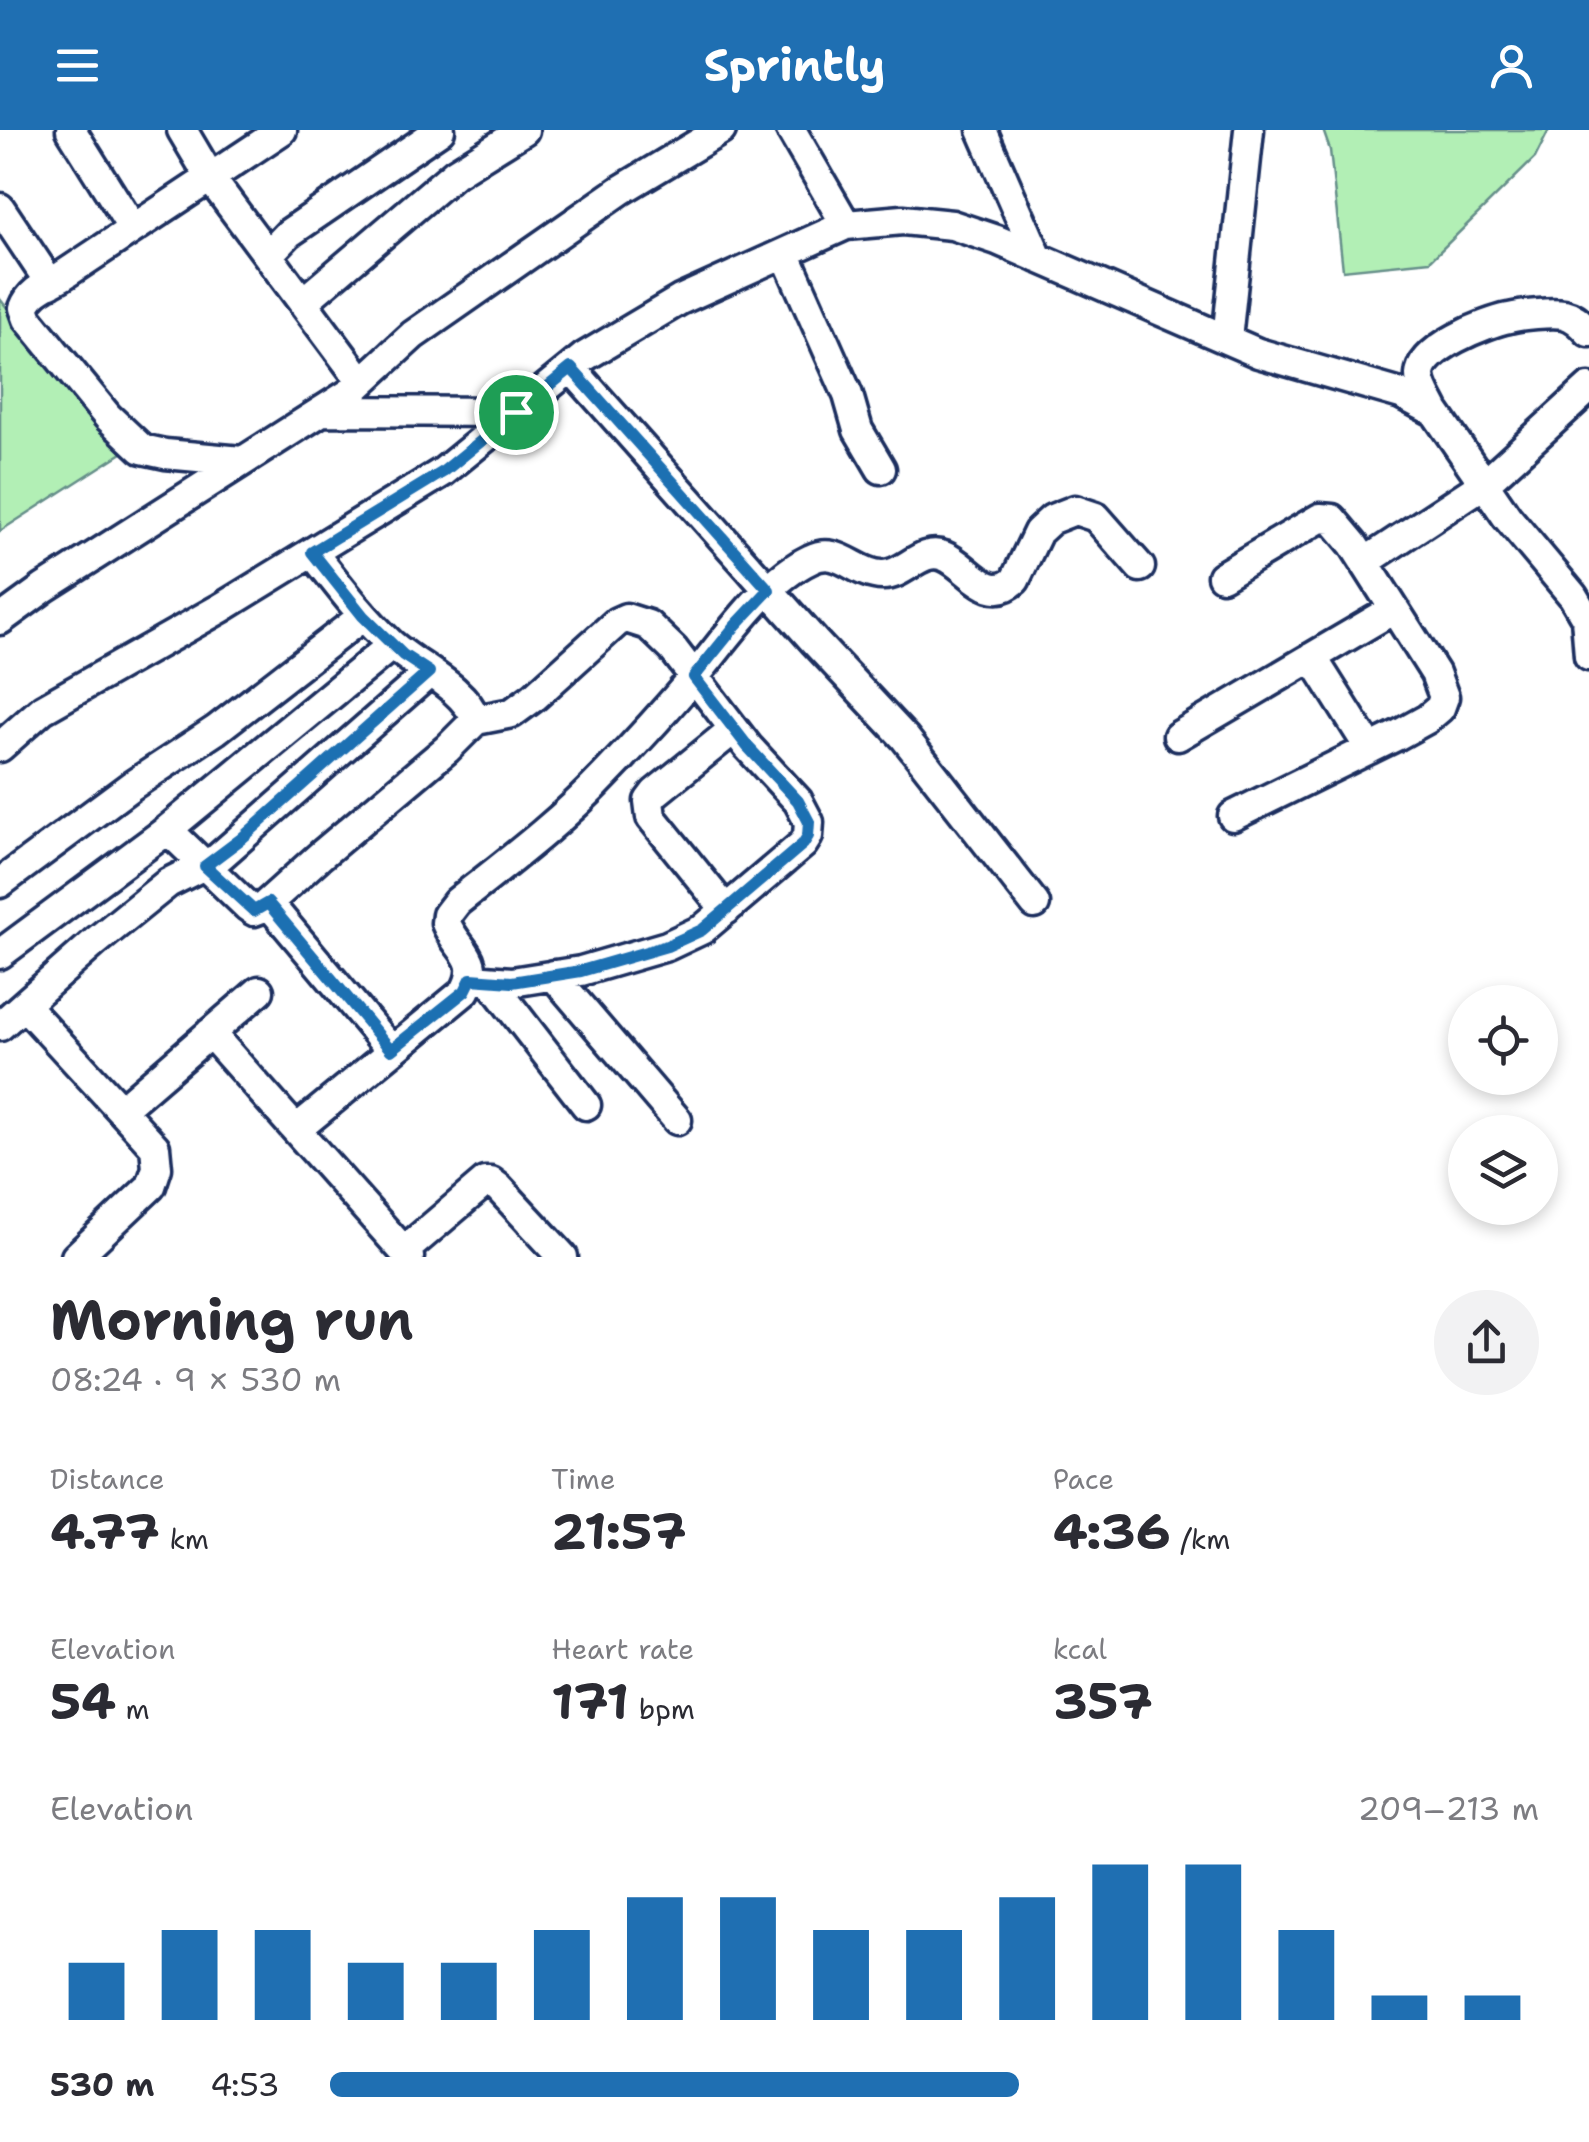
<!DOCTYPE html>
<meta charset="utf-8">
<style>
:root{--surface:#fff;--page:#f2f2f3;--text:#2b2b33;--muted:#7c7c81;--accent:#1f6fb2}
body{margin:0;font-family:"Shantell Sans",sans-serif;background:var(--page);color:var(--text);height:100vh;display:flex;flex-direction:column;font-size:38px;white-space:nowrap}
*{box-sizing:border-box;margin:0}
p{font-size:32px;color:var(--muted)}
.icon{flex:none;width:55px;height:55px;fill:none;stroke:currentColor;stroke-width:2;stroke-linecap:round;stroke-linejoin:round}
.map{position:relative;height:1127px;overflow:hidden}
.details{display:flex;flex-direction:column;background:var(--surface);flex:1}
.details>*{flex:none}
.fabs{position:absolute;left:1448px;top:855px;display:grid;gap:20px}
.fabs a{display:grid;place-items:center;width:110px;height:110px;border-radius:50%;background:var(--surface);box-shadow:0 5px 15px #0003;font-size:50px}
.pin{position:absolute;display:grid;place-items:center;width:85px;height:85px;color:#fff;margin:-42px;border:5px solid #fff;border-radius:50%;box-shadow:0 2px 10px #0007}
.round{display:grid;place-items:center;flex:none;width:105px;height:105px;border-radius:52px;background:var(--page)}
.head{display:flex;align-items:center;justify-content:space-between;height:170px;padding:0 50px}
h1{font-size:55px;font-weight:700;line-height:75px}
.stats{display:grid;grid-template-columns:repeat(3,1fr);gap:15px;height:170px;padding:10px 50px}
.stats div{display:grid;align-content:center}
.stats b{font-size:50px;font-weight:700}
.stats small{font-size:28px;font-weight:400}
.stats p{font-size:28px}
.chart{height:280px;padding:20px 50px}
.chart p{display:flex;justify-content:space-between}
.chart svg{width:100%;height:180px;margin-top:10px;stroke:var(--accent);stroke-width:6}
ul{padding:0 50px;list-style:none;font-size:32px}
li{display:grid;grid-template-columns:160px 120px 1fr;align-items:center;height:75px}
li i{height:25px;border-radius:12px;background:var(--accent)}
header{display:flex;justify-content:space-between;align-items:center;height:130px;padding:0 50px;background:var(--accent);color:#fff;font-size:45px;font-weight:700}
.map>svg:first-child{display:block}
.green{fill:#b2efb5;stroke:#668f8a;stroke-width:2.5}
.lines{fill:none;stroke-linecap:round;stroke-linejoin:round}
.street-casing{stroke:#1b2f5e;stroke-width:35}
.street{stroke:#fff;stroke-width:28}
.route-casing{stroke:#fff;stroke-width:20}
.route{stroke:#1f6fb2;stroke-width:12}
</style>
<header><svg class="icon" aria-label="menu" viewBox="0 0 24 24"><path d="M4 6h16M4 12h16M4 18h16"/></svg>Sprintly<svg class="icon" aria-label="person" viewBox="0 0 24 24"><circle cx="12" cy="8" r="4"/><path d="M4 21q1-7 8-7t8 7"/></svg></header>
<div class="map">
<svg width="1589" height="1127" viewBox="0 0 1589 1127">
<rect width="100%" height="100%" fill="#fff"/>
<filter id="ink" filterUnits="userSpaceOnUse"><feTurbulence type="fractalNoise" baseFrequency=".01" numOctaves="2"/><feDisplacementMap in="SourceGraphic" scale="20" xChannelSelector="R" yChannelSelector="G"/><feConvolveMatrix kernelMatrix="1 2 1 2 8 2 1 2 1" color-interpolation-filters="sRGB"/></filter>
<g filter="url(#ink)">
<path class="green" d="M1323,0H1549L1535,28L1430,131L1343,140L1330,20Z
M0,169L122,323L0,401Z"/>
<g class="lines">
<g class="street-casing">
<path id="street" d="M71,0L133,99
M182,0L211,49L362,252
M791,0L846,95
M982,0L1038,128
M0,78L50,153
M785,123L848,265L858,300L881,339
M268,125L289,103L440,0
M303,172L455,43L524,0
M1227,209L1249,0
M571,238L815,512L905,608L1035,774
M322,281L516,282
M1435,282C1430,271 1420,257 1420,245C1421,218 1485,193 1509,188C1521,185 1551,182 1564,184C1573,186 1583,195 1589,202
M242,331L165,324L142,319L108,287L28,189L24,178C30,161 46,155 62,146L282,0
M1365,432L1485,353L1589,258
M1222,446L1320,388L1332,389L1353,414L1435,543L1444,567L1440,578L1427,589L1398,605L1233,686
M0,490L44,458L350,263L413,205L621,60L721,0
M1312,527L1370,619
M1178,606L1394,479
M0,617L43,579L221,478L443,342L584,227L680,170L846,95L903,90L952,95L997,110L1258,223L1401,264L1435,282L1507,387L1573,466L1586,488L1589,526
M168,700L247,776L254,781L262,778L321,725L447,619L476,590C464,556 414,536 389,512C360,485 337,453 312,422
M0,753L131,656L216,600L363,486
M268,773L391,920
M726,780L651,687L649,671L655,663L734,599
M0,824L162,704L392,515
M553,845L677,990
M471,849L512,852L581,841L667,816L703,799L803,714L808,706L809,692L798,671L748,617L673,519L648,495L626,488L617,492L534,567L512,583L476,590
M490,851L586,975
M24,875L155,1017L157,1038L151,1056L76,1127
M0,896L95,812L168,753L218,728L429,543
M210,903L409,1127
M121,980L259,861
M297,999L465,861C483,827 457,821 446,793L447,785L457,772C509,731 562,691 607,643C637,612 666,580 694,547C727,508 764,451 811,429C839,415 856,445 882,445C905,446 920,417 944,426C968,435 988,475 1015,450L1038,402L1052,389L1075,380L1096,387L1140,437
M404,1121L485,1052H491L499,1058L563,1127"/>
</g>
<use href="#street" class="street"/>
</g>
</g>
<g class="lines" filter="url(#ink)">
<g class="route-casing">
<path id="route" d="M571,238L769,460L736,495L694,547L748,617L798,671L809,692L808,706L803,714L702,800L667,816L581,841L512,852L471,849L465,861L391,920L268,773L254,781L205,736L241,709L429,542L403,525L363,486L312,422L443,342Z"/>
</g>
<use href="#route" class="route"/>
</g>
</svg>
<div class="fabs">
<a><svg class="icon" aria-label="locate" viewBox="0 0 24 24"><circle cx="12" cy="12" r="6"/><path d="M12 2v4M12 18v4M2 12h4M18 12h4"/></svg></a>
<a><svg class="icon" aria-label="layers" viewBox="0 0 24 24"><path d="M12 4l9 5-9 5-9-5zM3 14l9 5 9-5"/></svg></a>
</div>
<div class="pin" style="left:516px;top:282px;background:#1e9e55"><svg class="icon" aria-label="arrive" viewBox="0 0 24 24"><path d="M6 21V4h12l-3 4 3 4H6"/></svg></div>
</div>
<section class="details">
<div class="head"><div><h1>Morning run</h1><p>08:24 · 9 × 530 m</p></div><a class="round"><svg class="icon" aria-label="share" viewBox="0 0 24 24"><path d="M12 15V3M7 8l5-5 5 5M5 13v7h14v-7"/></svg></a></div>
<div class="stats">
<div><p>Distance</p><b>4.77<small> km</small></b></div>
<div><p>Time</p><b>21:57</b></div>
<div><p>Pace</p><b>4:36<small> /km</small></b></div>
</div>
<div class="stats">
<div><p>Elevation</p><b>54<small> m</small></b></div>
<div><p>Heart rate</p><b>171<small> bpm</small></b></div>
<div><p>kcal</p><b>357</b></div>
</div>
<div class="chart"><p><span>Elevation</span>209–213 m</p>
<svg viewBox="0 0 160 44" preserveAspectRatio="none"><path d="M5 44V30M15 44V22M25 44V22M35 44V30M45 44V30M55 44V22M65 44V14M75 44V14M85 44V22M95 44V22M105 44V14M115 44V6M125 44V6M135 44V22M145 44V38M155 44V38"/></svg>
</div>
<ul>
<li><b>530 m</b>4:53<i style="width:57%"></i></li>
</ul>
</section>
